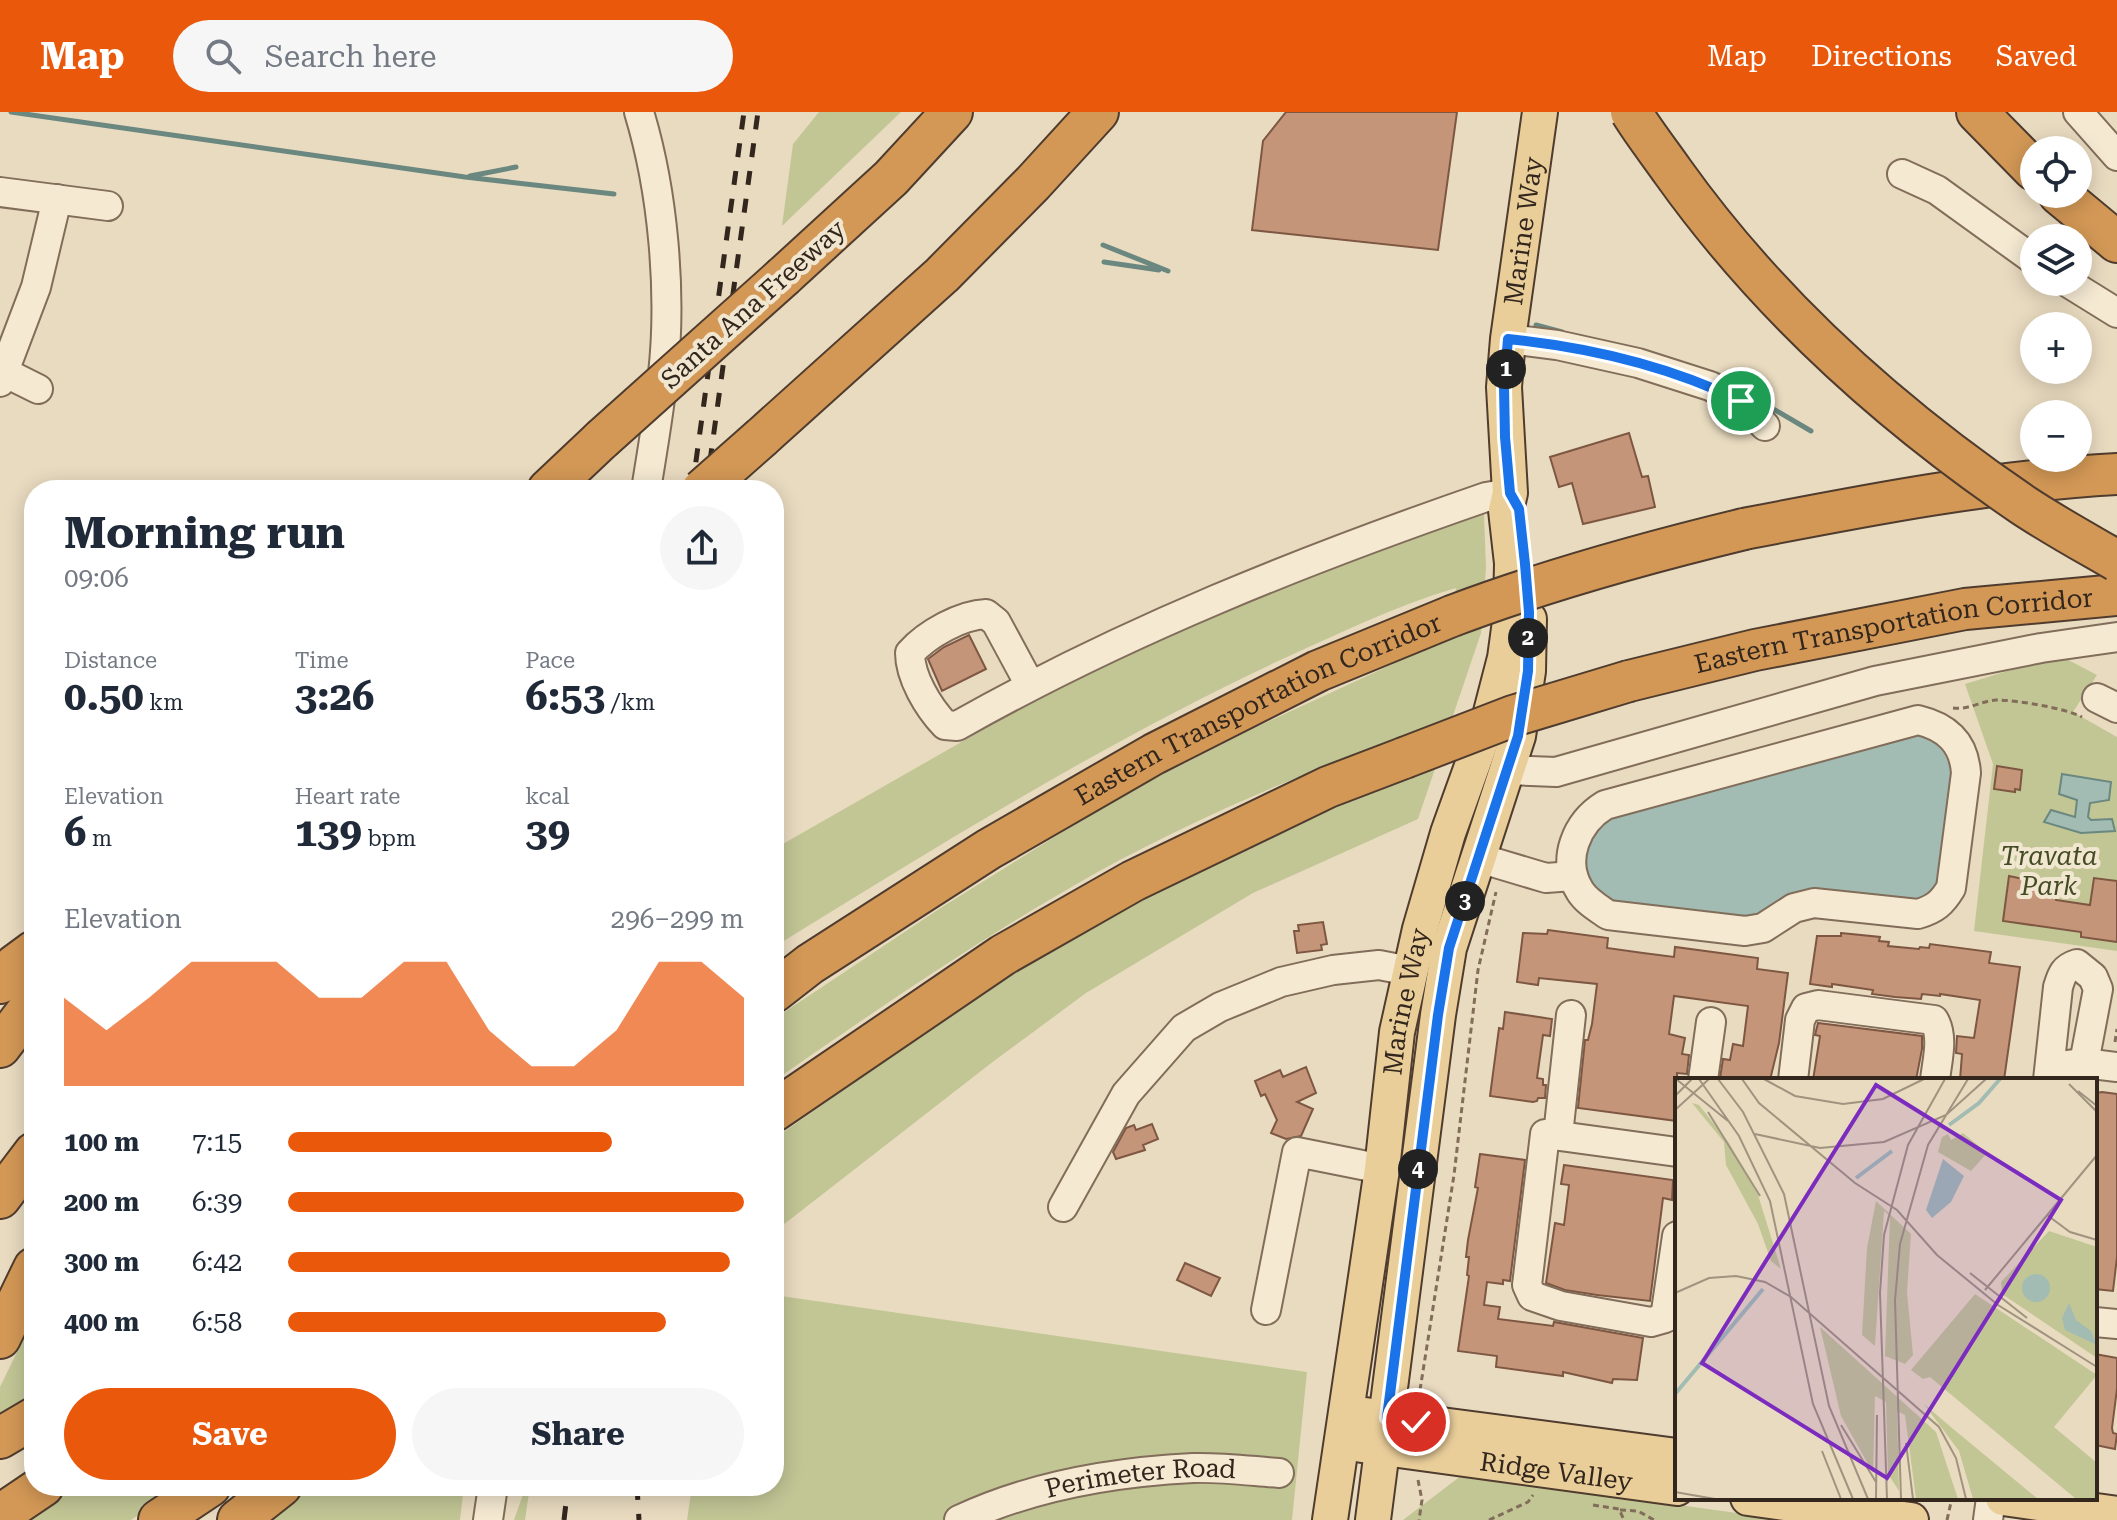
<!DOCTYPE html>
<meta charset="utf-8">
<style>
:root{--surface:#fff;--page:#f6f6f7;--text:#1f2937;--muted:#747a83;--accent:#ea580c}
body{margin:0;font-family:"Roboto Serif",serif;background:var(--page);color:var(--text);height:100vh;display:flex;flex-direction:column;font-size:30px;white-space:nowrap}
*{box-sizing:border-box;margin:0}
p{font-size:26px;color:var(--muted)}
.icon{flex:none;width:44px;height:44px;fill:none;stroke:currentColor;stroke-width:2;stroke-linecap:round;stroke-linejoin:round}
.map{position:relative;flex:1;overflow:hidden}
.drawer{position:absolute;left:24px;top:368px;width:760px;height:1016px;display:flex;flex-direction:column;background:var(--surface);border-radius:32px;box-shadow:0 4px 20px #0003}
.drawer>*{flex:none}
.fabs{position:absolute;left:2020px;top:24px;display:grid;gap:16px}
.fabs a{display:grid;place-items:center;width:72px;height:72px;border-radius:50%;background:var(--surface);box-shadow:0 4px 20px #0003;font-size:40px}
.pin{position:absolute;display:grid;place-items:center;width:68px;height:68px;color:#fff;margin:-34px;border:4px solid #fff;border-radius:50%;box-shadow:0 2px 8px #0007}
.km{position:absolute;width:40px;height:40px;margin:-20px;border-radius:50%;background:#222;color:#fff;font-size:22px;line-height:40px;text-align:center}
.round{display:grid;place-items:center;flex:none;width:84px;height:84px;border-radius:42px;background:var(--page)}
.head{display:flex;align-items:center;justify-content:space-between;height:136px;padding:0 40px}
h1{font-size:44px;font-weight:700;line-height:60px}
.figures{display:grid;grid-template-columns:repeat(3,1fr);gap:12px;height:136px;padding:8px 40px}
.figures div{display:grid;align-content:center}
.figures b{font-size:40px;font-weight:700}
.figures small{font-size:22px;font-weight:400}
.figures p{font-size:22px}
.chart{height:224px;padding:16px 40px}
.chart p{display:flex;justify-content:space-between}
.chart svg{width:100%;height:144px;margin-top:8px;fill:var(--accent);opacity:.7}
.primary-button{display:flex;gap:16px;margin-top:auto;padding:16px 40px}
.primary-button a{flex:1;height:92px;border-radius:48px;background:var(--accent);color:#fff;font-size:32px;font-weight:700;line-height:92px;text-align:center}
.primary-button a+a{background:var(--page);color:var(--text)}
ul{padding:0 40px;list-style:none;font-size:26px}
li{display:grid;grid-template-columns:128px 96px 1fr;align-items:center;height:60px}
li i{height:20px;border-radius:10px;background:var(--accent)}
header{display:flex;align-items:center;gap:48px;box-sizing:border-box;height:112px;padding:0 40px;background:var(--accent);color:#fff}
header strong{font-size:38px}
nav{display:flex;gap:44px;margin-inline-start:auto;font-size:28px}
.search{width:560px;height:72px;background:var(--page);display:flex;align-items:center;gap:20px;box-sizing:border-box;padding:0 28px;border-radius:44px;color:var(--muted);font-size:30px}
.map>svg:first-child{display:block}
.green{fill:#c2c695}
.water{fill:#a2bcb3;stroke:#6b8880;stroke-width:2}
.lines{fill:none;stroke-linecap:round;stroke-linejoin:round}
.stream{stroke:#6b8880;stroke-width:5}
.building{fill:#c49579;stroke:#7e5742;stroke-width:2}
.minor-casing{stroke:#816d5a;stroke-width:32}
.major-casing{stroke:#4f3c2e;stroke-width:38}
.highway-casing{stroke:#4f3c2e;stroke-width:44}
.path{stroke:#816d5a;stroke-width:3;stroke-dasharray:6 4;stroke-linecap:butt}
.minor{stroke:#f5e9d2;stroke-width:28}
.major{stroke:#eace9a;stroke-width:34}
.highway{stroke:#d39856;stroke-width:40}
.rail{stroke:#32261d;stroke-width:5;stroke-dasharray:14 14;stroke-linecap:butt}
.highway-bridge-casing{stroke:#4f3c2e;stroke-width:44;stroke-linecap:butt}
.highway-bridge{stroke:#d39856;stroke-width:40}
.route-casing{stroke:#fff;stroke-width:16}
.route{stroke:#1a73e8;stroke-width:10}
.labels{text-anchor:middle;stroke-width:8;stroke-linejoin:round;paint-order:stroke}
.street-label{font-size:26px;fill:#32261d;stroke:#f1e6cf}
.park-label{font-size:26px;font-style:italic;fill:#444c25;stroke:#f1e6cf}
.inset-river{fill:none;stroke:#a2bcb3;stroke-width:4}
.inset-road{fill:none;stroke:#a0937f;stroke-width:2}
.view{fill:#7b2cbf;fill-opacity:0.15;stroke:#7b2cbf;stroke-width:4}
.inset-edge{fill:none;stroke:#32261d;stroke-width:4}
</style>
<header>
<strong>Map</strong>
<div class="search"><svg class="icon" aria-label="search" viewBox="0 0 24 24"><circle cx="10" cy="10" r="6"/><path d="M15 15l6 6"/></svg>Search here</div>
<nav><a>Map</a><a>Directions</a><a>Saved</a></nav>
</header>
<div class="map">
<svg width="2117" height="1408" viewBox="0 0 2117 1408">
<rect width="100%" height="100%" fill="#e9dbc0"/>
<path class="green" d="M819,0H901L782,114L793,32Z
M1484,402L1486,456L1481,521L1418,707L1253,781L1086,881L990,952L774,1120V1027C878,954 981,878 1091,815C1191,757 1297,711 1402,665L1407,623C1300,662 1196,706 1096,761C984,824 879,896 774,969V907L939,797L1115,687L1250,618L1445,528L1456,476C1394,494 1334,524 1276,550C1101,632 938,734 774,835V737L1042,584L1191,509L1360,445Z
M2059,543L2097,563L2073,600L2117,625V839L1974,819L1993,652L1965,572Z
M774,1183L1307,1260L1292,1408H687L692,1374H774Z
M34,1205V1281L0,1302V1275Z
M1462,1363L1788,1408H1403Z
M70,1374H181L131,1408H27L26,1403Z
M306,1374H464L460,1408H264Z
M526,1374H530L525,1408H514Z"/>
<path class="water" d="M1910,617L1939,622L1959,658L1935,788L1751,811L1616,799L1582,767L1583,729L1602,704Z
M2062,662L2111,670L2109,688L2090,691L2088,705L2091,708L2112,707L2115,719L2081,721L2044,710L2051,698L2075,705L2077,688L2059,682Z"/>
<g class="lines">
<path class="stream" d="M11,0L465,65L614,82
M470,64L516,55
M1103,133L1168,159
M1104,150L1159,158
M1536,213L1562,220
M1753,285L1811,319"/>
</g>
<path class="building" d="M1286,0H1457L1438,138L1252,118L1263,29Z
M1629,321L1642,365L1648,364L1655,395L1583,412L1572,371L1559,375L1550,345Z
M969,523L986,557L942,579L928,547L944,535Z
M1997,654L2022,658L2020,678L2015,677V680L1994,677Z
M2009,764L2057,774L2056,788L2090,793L2094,766L2117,769V830L2081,825V820L2003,809Z
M1323,810L1327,832L1321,833L1322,838L1297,841L1294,819H1299L1298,813Z
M1548,818L1608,826L1607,836L1643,841L1674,845L1675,835L1758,846L1757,857L1788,861L1779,931L1770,968L1720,966L1723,947L1730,948L1733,932L1743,934L1748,894L1674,884L1669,922L1685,926L1682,942L1689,943L1687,962L1677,961V1009L1578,996L1585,928H1588L1592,912L1597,872L1539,866L1538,873L1517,870L1523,821L1547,822Z
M1841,821L1880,825L1879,829L1889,830L1888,834L1919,837L1920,835L1929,836L1930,832L1991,840L1989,851L2020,855L2004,968H1960L1962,942L1956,941L1957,924L1974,926L1980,888L1940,882V884L1922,882L1921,887L1895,885L1872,882L1873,878L1832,872V875L1810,872L1817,824H1841Z
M1505,900L1552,907L1550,924L1543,923L1537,966L1543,967V973H1546L1545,986H1538L1537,989L1533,990L1490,984L1499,916L1503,917Z
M1818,911L1922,924V937L1916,968H1813L1820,924L1815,923Z
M1306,955L1316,981L1297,990L1313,997L1301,1024L1286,1027L1271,1021L1277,1008L1265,982L1261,984L1255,969L1280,958L1283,965Z
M2102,980L2117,982V1145L2113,1179L2095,1177V981Z
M1152,1012L1158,1027L1143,1033L1145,1038L1116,1047L1113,1040L1126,1016L1134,1013L1136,1018Z
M1480,1042L1525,1048L1510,1169L1503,1168V1172L1487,1170L1484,1193L1500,1195L1498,1207L1553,1214L1554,1210L1643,1226L1637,1268L1613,1267L1612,1271L1563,1260V1264L1496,1255L1497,1244L1458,1239L1469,1164L1467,1163L1469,1145H1466L1468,1128L1478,1076L1475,1075Z
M1564,1053L1673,1068L1672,1088L1663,1086L1650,1189L1597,1183L1565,1178L1546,1171L1555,1111L1564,1113L1569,1073L1561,1072Z
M1185,1151L1220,1166L1211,1184L1177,1168Z
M2095,1242L2117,1246V1277L2112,1316L2113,1321L2117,1322L2115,1337L2095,1333Z"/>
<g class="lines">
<g class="minor-casing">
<g id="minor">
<path d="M639,0C663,79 672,180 663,262C659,301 652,340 646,378"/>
<path d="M2078,0L2117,44"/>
<path d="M1902,62L1937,78L2034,148"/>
<path d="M0,80L108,94"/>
<path d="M2067,170L2117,201"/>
<path d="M1508,227L1557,233L1638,251L1710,274L1741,289L1765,314"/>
<path d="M0,258L38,277"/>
<path d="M0,270L36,175L57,87"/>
<path d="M1030,573L996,510L986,502C961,503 927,522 910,541C910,565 928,595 945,613L957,614C1125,519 1304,448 1486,385L1510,381"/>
<path d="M2097,586L2117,596"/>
<path d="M1918,608C1947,615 1964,631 1966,661L1951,776C1942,791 1935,797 1918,802L1814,791L1794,796L1763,816L1745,819L1608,803C1598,796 1586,789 1580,779C1560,748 1577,710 1605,693Z"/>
<path d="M1508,658L1556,660L1875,569L2041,536L2117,525"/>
<path d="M1479,746L1546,766L1573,764"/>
<path d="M2068,953L2084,951L2117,955"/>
<path d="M1703,968L1711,910"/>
<path d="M1793,968L1800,908L1806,896L1818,893L1934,908C1944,925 1937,949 1935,968"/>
<path d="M2048,968L2058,875C2062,862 2064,856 2077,852L2093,865L2098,877L2084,951"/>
<path d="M1558,1023L1571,903"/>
<path d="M1677,1040L1545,1022L1527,1173L1532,1184L1561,1194L1651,1210L1665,1206L1677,1124"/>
<path d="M1063,1095L1126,982L1184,916L1220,895L1281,870L1333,858L1379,853L1410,859"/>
<path d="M1266,1198L1297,1040L1382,1057"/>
<path d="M2095,1210L2117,1212"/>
<path d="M488,1408L493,1374"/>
<path id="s1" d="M959,1408C1031,1374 1113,1360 1193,1356C1221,1355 1251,1359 1279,1361"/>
<path d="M1988,1408L1991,1386"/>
</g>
</g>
<g class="major-casing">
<g id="major">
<path d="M1365,1303L1677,1344"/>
<path id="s2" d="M1362,1333L1677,1376"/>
<path d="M1748,1386L1911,1408"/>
<path d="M2003,1386L2117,1402"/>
<path id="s3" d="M1330,1408L1382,1057L1397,920L1420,817L1448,721L1490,604L1505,546L1511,502L1512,451L1506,398L1510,381L1504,275L1508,227L1540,0"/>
<path d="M1373,1408L1438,903L1449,836L1518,624L1528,559L1529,507"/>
</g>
</g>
<g class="highway-casing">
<g id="highway">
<path d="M1977,0L2034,58"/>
<path d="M2059,82L2117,130"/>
<path d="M784,164L891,66L952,0"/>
<path d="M762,325L942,163L1033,71L1098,0"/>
<path d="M548,378L602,327"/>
<path d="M1744,417C1868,393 1991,369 2117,362"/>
<path id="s4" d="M1629,569L1755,538L1965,497L2117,483"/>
<path d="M0,871L15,853L34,839"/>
<path id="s5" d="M774,880L810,852L989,737L1154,642L1318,559L1452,504"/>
<path d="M0,935L34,890"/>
<path d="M774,999L1003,843L1133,769L1328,675L1404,646"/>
<path d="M0,1086L34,1041"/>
<path d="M0,1226L34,1156"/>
<path d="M0,1326L34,1306"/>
<path d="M0,1403L43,1374"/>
<path d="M159,1408L210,1374"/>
<path d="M238,1408L281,1374"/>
</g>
</g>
<path class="path" d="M1953,596C1969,598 1981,589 1996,588C2016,588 2065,596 2082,605
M2115,930L2117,917
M1420,1278L1454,1063L1478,858L1496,780
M1418,1368L1422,1388L1419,1408
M1593,1393L1619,1397L1624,1408
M1620,1398L1638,1399L1654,1408
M1489,1408L1528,1390L1533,1383
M1947,1408L1952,1386"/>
<use href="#minor" class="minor"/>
<use href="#major" class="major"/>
<use href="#highway" class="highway"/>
<path class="rail" d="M692,378L744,0
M706,378L758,0
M637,1374L639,1408
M564,1408L568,1374"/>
<g class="highway-bridge-casing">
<path id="highway-bridge" d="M1631,0C1644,21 1659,40 1673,60C1768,193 1888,301 2023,393C2053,413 2086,431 2117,449
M602,327L784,164
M702,378L762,325
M1452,504C1547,468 1645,441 1744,417
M1404,646L1513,604L1629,569"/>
</g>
<use href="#highway-bridge" class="highway-bridge"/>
</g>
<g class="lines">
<g class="route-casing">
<path id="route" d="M1416,1310L1387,1306L1438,903L1449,836L1518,624L1528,559L1529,500L1525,452L1519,397L1510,381L1505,325L1504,275L1508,227C1587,235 1669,254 1741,289"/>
</g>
<use href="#route" class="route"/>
</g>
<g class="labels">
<g class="street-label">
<text dy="9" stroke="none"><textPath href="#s3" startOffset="1312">Marine Way</textPath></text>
<text transform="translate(753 192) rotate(-42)" y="9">Santa Ana Freeway</text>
<text dy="9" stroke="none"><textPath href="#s4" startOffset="270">Eastern Transportation Corridor</textPath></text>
<text dy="9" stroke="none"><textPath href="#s5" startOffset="562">Eastern Transportation Corridor</textPath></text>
<text dy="9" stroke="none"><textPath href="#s3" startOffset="524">Marine Way</textPath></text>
<text dy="9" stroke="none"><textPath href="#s2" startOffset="196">Ridge Valley</textPath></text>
<text dy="9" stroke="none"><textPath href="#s1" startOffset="188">Perimeter Road</textPath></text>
</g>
<g class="park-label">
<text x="2049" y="753">Travata<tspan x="2049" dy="30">Park</tspan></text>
</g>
</g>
<g transform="translate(1675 966)">
<rect width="422" height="422" fill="#e9dbc0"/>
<path d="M17,25L24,27L54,65L83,117L106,191L96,183L83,146L51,87L49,64ZM288,55L312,75L296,93L263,74L267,59L273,56L276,62ZM201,123L236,156L232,214L238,277L230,286L210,278L215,138L209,133L200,268L187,257L192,170ZM374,153L422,169V280L327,216L326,204ZM300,216L422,297L379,349L422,385V421H401L255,299L248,301L236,292ZM145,249L261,354L283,421H241L230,337L222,333L224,413L213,396L211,324L200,318L198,395L166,338ZM249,326L277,350L363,421H298L284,373Z" fill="#c2c695"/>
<path d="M268,81L289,98L276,124L257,140L251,132ZM347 210a14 14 0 1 1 28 0a14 14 0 1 1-28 0ZM394,225L401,242L416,253L422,267L390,252L387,240Z" fill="#a2bcb3"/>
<path class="inset-river" d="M274,47L304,25L325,1M181,100L217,73M0,316L88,211"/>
<path class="inset-road" d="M1,1L53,43M24,1L64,58L95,123L138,326L178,421M43,1L68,34L109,116L154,328L193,421M67,1L84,25L180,105L222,132L262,177L323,227L422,289M89,1L120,18L168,26L208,21L249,1M394,6L422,34M403,13L422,28M0,18L17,1M0,32L34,1M33,34L85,118M80,56L145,70L209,64L271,37L311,1M372,137L395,154L422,162M295,195L352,240M310,212L422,77M0,215L34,200L61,198L90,204L116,219L264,349L281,380L291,421M166,347L201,404M231,365L238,421M147,373L166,421M0,414L40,421M201,421L202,337M212,421L205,215L209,157L233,67L270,1M226,421L220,222L225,166L253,67L293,1"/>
<path class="view" d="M201,7L386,122L212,400L27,285Z"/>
<rect width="422" height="422" class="inset-edge"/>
</g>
</svg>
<div class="fabs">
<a><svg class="icon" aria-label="locate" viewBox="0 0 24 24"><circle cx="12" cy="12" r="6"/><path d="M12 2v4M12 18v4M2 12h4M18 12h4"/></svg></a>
<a><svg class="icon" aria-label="layers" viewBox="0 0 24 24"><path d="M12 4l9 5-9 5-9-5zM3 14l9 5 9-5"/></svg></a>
<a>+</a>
<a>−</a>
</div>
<div class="pin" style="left:1741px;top:289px;background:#1e9e55"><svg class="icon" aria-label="arrive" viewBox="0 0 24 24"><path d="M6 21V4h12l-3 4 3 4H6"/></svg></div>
<div class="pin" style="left:1416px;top:1310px;background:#d93025"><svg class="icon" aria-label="check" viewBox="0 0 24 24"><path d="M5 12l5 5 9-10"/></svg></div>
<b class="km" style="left:1506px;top:257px">1</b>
<b class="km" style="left:1528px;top:526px">2</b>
<b class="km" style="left:1465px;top:789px">3</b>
<b class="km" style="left:1418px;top:1057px">4</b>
<section class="drawer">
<div class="head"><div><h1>Morning run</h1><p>09:06</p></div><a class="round"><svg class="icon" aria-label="share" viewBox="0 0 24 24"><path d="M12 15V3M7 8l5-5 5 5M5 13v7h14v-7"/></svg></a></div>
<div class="figures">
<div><p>Distance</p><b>0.50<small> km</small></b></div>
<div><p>Time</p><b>3:26</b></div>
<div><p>Pace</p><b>6:53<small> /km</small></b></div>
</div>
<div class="figures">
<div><p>Elevation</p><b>6<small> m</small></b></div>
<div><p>Heart rate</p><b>139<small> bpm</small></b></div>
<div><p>kcal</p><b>39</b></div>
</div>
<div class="chart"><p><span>Elevation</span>296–299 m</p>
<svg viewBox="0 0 160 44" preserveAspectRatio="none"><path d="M0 44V17L10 27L20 17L30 6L40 6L50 6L60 17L70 17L80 6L90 6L100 27L110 38L120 38L130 27L140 6L150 6L160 17V44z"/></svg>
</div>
<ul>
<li><b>100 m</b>7:15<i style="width:71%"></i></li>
<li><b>200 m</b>6:39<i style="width:100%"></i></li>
<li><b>300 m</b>6:42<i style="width:97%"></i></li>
<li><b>400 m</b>6:58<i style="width:83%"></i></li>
</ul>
<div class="primary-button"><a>Save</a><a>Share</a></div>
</section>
</div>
